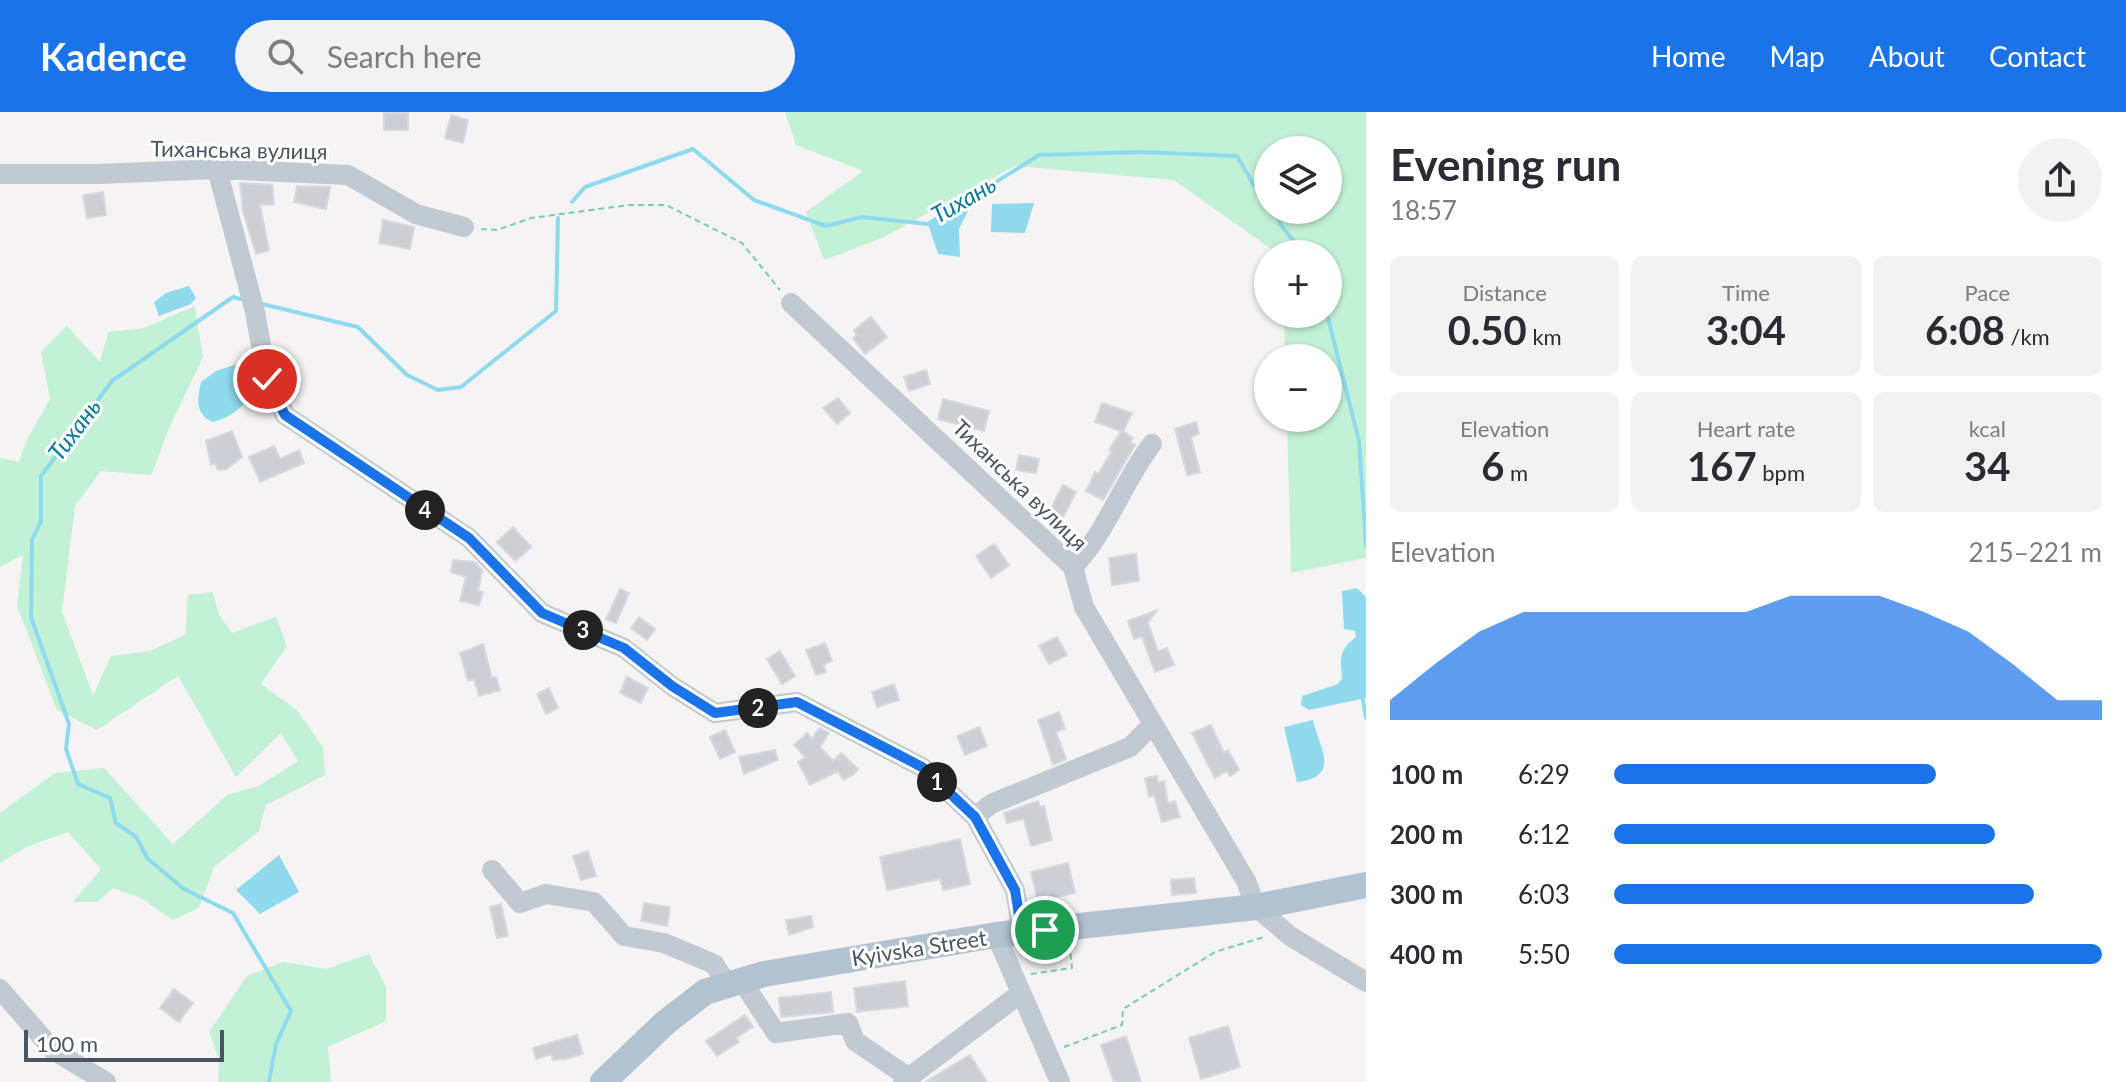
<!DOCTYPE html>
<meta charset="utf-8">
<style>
:root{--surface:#fff;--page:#f2f2f3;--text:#2b2b33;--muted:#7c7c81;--accent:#1a73e8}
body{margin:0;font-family:Lato,sans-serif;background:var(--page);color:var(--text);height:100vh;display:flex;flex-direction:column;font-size:30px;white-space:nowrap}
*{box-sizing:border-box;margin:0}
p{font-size:26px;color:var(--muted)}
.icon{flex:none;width:44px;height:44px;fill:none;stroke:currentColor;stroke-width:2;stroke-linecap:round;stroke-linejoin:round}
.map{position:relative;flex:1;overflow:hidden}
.sheet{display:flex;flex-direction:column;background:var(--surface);width:760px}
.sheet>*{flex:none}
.controls{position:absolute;left:1254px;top:24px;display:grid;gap:16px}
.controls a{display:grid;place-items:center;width:88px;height:88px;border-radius:50%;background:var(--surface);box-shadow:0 2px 6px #0004;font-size:40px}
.scale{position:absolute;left:24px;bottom:20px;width:200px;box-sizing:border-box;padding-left:8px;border:4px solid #4a5661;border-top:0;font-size:22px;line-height:28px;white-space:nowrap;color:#4a5661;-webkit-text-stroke:6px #fff;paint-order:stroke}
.pin{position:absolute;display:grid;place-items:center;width:68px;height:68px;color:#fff;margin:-34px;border:4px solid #fff;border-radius:50%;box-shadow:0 2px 8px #0007}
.km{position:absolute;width:40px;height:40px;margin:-20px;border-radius:50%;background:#222;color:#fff;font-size:22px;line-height:40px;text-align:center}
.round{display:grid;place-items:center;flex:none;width:84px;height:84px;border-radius:42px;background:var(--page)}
.head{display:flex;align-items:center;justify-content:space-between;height:136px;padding:0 24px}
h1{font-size:44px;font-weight:700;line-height:60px}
.metrics{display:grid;grid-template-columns:repeat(3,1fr);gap:12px;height:136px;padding:8px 24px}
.metrics div{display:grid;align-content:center;border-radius:12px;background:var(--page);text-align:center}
.metrics b{font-size:40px;font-weight:700}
.metrics small{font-size:22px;font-weight:400}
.metrics p{font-size:22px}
.chart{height:224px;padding:16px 24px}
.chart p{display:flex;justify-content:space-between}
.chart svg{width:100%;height:144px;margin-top:8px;fill:var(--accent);opacity:.7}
ul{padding:0 24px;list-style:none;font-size:26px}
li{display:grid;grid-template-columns:128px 96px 1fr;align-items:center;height:60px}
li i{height:20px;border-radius:10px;background:var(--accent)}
header{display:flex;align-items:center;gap:48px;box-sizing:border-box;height:112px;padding:0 40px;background:var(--accent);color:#fff}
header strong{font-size:38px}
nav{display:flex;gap:44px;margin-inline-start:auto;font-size:28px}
.search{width:560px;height:72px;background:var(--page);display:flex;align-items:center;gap:20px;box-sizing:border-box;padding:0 28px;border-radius:44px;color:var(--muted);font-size:30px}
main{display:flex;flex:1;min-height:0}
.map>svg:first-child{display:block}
.green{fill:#c3f1d5;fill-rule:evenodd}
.water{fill:#90daee}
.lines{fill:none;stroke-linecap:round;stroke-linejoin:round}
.stream{stroke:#90daee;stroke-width:4}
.building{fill:#cdcfd5;stroke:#d7d9de;stroke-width:2}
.path{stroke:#7ad0a6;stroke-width:2;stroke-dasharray:6 4;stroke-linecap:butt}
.minor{stroke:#c1cad2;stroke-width:20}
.major{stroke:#b3c2d1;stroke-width:26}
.route-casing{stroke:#fff;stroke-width:16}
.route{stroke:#1a73e8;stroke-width:10}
.labels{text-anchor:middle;stroke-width:6;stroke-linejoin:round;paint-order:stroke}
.street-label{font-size:22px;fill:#4a5661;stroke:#fff}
.water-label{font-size:24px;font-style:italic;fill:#0c7c9b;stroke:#fff}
</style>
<header>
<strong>Kadence</strong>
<div class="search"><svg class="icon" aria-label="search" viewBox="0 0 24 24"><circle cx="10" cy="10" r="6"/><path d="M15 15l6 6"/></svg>Search here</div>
<nav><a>Home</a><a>Map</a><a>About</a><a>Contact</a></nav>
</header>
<main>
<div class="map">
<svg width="1366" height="970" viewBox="0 0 1366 970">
<rect width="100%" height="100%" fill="#f5f3f3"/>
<path class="green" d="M785,0H1366V446L1291,461L1287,306H1328V246H1285L1284,202H1328V142H1272L1271,137L1174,68L1015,54L882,126L824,148L806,100L863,59L796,33ZM1328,38V98H1268V38Z
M195,194L203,245L171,312L151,363L101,359L75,394L62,500L93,583L111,544L150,539L185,523L188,483L213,480L219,503L232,521L276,505L287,534L261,572L297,598L323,635L325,663L266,693L259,719L214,755L199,796L173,808L141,786L113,776L97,790H73L101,757L68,720L26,735L0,751V701L55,661L104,656L173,732L227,683L259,674L298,649L281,621L236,665L178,564L97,618L57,598L17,494L23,443L0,455V346L19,350L26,329L50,287L41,240L67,214L100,250L108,220L144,216Z
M369,842L386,875V909L328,935L331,970H218L219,947L209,920L247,864L283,850L326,857Z"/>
<path class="water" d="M1034,91L1025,121L991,120L992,92Z
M957,94L968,99L959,117L960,145L938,142L928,112Z
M189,174L196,186L191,192L159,204L154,190L166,181Z
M237,252L251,256C260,282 238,305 212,310C195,301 197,287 201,270L216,259Z
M1357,476L1366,485V586L1309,598L1301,593L1302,584L1338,572L1342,566C1340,545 1339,538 1356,525L1355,519L1344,517L1342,479Z
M1313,608C1319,635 1342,665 1297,670L1284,615Z
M279,743L299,780L260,802L236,778Z"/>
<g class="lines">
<path class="stream" d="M572,90L585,75L693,37L754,88L826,114L862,105L928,112L948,100
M955,96L1039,43L1140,40L1237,44L1253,72L1268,89
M1276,98L1280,112L1304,142
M245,188L233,185L112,269L41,364V409L32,428L31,505L69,612L66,637L78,672L110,686L116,711L136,725L148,747L184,777L233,801L291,899L276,932L269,970
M258,191L358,215L407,263L438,278L461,275L556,199L558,106
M1327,202L1359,329L1366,434
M1362,583L1366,606"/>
</g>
<path class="building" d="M384,1H408V18H384Z
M451,3L468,8L463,31L445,26Z
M240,71L272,73L274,92L260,93L269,138L256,142L243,99Z
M297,74L330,75L326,97L294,90Z
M103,80L106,103L87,106L83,83Z
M383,108L414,115L410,137L379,131Z
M871,205L887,225L865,242L853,226L857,223L854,218Z
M926,258L930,272L909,279L904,265Z
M838,286L850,301L837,312L823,296Z
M943,287L989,299L984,319L938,307Z
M1102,291L1132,301L1123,319L1133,326L1130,330L1135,333L1103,388L1086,379L1095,360L1098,362L1112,339L1109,338L1121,319L1095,310Z
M1196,310L1199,322L1191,325L1200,360L1187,363L1175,317Z
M232,319L242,345L227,357L218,358L215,351L211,353L206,329Z
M274,334L280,347L299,338L304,351L260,370L249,345Z
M1019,343L1039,347L1036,361L1016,358Z
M1063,373L1076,380L1063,405L1050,398Z
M513,415L531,435L515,449L497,430Z
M994,432L1009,453L991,466L976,444Z
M1136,442L1139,469L1112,473L1109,446Z
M453,448L475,450L482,458L478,479L483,480L479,493L460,489L466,465L451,460Z
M620,477L629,481L616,511L606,507Z
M1157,498L1148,511L1158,539L1167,536L1174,553L1155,560L1142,525L1134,527L1128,509Z
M639,505L655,517L647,528L631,516Z
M1057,525L1067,543L1049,552L1039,534Z
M825,531L832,549L823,553L826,560L816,563L806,538Z
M483,532L492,566L496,565L500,578L479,584L474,567L468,569L460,541Z
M780,539L795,564L782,572L767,547Z
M627,565L648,576L641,591L620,581Z
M894,572L899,588L877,595L872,580Z
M549,576L558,596L546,602L537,582Z
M1059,600L1065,617L1056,620L1066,647L1053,653L1038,608Z
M1211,613L1224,641L1228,638L1239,658L1230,664L1227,659L1215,666L1192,621Z
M979,615L987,634L965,643L957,624Z
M819,616L829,621L820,635L833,649L841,641L858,657L853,663L843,668L838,659L810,673L798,650L806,646L794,633L807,621L812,627Z
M725,618L735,640L720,647L710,625Z
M775,638L778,648L744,662L739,645Z
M1157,664L1158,671L1164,669L1168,691L1175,689L1180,705L1162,710L1154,683L1149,685L1145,666Z
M1038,689L1040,695L1044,694L1052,728L1031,734L1024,707L1007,711L1004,701Z
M960,727L970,772L943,778L940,767L887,778L880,745Z
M588,739L596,764L581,768L573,744Z
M1068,751L1075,781L1049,787L1048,782L1037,785L1031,760Z
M1194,766L1196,781L1172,783L1171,768Z
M644,791L670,795L667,814L641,809Z
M501,792L508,824L497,826L490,795Z
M811,804L813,815L789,823L786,808Z
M905,869L908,894L857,900L854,876Z
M174,877L193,891L179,910L160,896Z
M831,880L833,900L781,905L779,886Z
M745,903L753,915L736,926L739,930L717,944L706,929Z
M1228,914L1240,955L1201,967L1189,926Z
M577,923L583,942L565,947L553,948L551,942L536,947L533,936Z
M1126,924L1141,970H1114L1101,933Z
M970,943L987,970H925Z"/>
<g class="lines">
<path class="path" d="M481,117L497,118L531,106L629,93H666L742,131L780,178
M1031,862L1072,856L1070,836
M1064,935L1122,913L1123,897L1215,840L1264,825"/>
<path class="minor" d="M217,57L255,200L267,267L285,303L469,426L542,501L624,536L672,574L715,601L797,590L922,655L975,705L1015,778L1022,821
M0,62H99L217,57L348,63L416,102L464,115
M791,191L1073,455L1084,495L1246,769L1256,795L1290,824L1366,870
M1073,455C1107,420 1122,371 1152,332
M975,705L991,692L1130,635L1151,614
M492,758L520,791L546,782L594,790L624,824L664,831L714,852L728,873
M996,823L1060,970
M742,869L776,921L848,911L855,929L908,965
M0,877L53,938L106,970
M903,970L1021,881"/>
<path class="major" d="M603,970L666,910L705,880L764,862L996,823L1256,795L1366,773"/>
</g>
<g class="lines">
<g class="route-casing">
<path id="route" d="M267,267L285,303L469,426L542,501L624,536L672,574L715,601L797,590L922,655L975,705L1015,778L1022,821L1045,818"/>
</g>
<use href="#route" class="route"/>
</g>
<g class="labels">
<g class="street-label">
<text transform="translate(239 38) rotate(1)" y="8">Тиханська вулиця</text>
<text transform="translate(1020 373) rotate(44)" y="8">Тиханська вулиця</text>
<text transform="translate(919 836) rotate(-9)" y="8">Kyivska Street</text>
</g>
<g class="water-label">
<text transform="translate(964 88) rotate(-30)" y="8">Тихань</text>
<text transform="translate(75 318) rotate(-53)" y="8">Тихань</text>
</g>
</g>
</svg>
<div class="controls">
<a><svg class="icon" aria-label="layers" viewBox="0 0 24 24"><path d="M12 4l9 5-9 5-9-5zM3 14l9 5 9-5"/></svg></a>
<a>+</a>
<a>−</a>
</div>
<div class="scale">100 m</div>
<div class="pin" style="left:1045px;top:818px;background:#1e9e55"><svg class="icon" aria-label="arrive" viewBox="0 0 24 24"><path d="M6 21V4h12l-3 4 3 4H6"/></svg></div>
<div class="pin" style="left:267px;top:267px;background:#d93025"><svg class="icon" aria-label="check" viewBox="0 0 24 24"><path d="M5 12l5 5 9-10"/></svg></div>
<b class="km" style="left:937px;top:670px">1</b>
<b class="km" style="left:758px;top:596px">2</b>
<b class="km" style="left:583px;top:518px">3</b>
<b class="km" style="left:425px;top:398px">4</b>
</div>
<section class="sheet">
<div class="head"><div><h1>Evening run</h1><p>18:57</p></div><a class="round"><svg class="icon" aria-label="share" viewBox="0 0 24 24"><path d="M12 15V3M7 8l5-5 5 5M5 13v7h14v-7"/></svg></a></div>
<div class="metrics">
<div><p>Distance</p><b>0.50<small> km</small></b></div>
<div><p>Time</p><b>3:04</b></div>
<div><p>Pace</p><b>6:08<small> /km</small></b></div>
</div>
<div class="metrics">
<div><p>Elevation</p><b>6<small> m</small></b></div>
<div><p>Heart rate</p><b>167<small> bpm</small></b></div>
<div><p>kcal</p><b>34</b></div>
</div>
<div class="chart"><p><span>Elevation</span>215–221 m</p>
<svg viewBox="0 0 160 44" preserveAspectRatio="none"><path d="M0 44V38L10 27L20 17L30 11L40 11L50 11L60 11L70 11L80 11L90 6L100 6L110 6L120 11L130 17L140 27L150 38L160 38V44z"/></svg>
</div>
<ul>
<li><b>100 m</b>6:29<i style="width:66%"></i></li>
<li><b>200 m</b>6:12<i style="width:78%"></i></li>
<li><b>300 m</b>6:03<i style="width:86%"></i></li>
<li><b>400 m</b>5:50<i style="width:100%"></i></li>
</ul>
</section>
</main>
